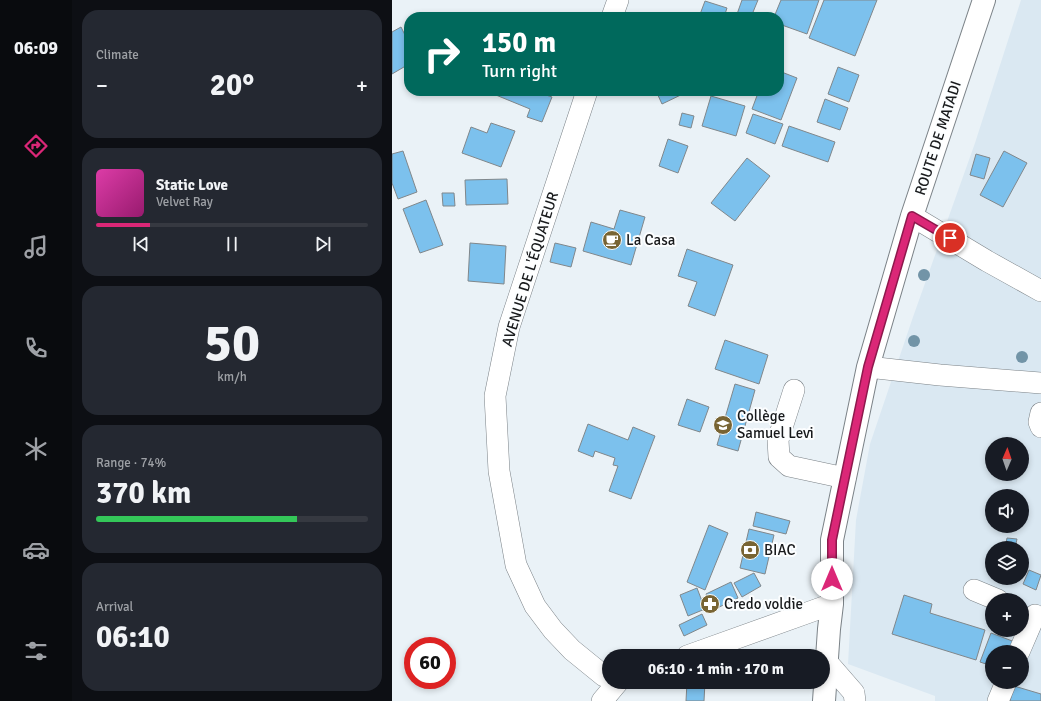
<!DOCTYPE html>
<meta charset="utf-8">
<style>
body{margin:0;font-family:Signika,sans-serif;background:#242831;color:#f1f3f6;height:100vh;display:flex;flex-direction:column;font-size:15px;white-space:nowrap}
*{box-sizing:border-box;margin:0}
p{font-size:13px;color:#9ea1a6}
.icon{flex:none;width:22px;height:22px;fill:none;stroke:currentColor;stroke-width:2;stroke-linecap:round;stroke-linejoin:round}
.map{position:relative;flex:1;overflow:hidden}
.drawer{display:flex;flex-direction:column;gap:10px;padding:10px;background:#0d0f14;width:320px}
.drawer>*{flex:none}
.guide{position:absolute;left:12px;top:12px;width:380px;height:84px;border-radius:16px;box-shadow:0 2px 6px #0003;background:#00695c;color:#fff;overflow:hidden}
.needle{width:26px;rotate:2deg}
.tools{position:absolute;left:593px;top:437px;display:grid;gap:8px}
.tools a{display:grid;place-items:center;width:44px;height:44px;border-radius:50%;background:#171b24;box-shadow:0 2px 6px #0003;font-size:20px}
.speed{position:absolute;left:12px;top:637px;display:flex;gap:8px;font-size:20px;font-weight:700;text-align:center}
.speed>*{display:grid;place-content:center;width:52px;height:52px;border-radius:50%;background:#171b24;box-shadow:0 2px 6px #0003;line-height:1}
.speed .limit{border:6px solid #d22;background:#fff;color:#111}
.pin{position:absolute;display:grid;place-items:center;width:34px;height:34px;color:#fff;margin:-17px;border:2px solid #fff;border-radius:50%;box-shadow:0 1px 4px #0007}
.me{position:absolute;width:44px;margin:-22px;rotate:0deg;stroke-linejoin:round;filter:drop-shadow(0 0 3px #0008)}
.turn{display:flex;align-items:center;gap:14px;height:84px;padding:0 12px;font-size:18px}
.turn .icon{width:52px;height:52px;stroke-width:2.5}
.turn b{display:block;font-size:28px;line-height:34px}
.big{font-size:30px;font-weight:700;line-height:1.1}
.drawer .widget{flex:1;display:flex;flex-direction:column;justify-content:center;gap:6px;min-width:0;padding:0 14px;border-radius:16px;background:#242831}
.drawer .dial{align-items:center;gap:0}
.dial b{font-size:52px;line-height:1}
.song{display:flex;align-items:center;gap:12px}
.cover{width:48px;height:48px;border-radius:6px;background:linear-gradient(135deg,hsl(320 70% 55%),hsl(320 70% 35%))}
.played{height:4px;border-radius:2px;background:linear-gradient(90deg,#db2777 20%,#363941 20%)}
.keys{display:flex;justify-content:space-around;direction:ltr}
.heat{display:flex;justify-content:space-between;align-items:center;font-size:22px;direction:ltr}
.charge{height:6px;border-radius:3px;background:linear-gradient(90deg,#34c759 74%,#363941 0)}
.trip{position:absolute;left:210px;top:649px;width:228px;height:40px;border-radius:20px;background:#171b24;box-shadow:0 2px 6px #0003;font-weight:700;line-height:40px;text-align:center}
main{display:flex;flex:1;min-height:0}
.dock{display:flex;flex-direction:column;width:72px;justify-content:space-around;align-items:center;background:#090b0e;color:#9ea1a6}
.dock .icon{width:28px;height:28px}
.dock .active{color:#db2777}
.dock b{font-size:18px;color:#f1f3f6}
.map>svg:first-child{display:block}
</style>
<main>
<nav class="dock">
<b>06:09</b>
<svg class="icon active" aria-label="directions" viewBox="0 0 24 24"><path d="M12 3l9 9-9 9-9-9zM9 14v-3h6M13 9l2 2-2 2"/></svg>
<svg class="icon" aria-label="music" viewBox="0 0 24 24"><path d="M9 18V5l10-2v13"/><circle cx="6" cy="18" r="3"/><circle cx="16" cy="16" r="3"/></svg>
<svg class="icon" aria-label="phone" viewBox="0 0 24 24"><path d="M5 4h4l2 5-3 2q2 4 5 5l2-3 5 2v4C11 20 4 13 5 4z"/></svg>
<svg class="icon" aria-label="climate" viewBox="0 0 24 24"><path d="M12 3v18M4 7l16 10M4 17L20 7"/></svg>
<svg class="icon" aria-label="car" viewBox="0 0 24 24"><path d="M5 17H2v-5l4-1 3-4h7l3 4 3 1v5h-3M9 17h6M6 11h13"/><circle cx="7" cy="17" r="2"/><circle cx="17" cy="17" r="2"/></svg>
<svg class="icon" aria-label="filters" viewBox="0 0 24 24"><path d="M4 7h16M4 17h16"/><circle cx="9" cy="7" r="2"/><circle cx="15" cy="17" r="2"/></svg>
</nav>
<section class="drawer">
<div class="widget"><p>Climate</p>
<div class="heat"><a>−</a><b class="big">20°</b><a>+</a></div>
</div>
<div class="widget">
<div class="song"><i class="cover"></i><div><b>Static Love</b><p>Velvet Ray</p></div></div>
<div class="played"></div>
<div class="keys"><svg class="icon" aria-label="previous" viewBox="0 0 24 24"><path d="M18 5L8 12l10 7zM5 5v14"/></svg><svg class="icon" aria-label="pause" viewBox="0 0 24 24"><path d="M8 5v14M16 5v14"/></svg><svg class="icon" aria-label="next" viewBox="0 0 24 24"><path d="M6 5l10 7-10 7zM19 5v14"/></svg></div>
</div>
<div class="widget dial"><b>50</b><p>km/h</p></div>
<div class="widget"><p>Range · 74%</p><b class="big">370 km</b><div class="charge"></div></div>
<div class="widget"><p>Arrival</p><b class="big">06:10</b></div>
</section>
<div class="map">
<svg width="649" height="701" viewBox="0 0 649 701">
<rect width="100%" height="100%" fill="#eaf2f7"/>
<!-- built -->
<path fill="#dae8f2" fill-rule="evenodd" d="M629 0H649V701H543V696L456 664 464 520 478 444 521 317 583 143ZM600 444H630V474H600ZM600 496H630V526H600ZM600 548H630V578H600ZM600 600H630V630H600ZM600 652H630V682H600Z"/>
<!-- building -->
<path fill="#7cc1ed" stroke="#80878b" d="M350 0H366L359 17H344Z
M389 0H427L415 34 387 24V17H382Z
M432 0H485L463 56 417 38Z
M313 1 335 8 332 17H307Z
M9 27 17 43V64L0 74V32Z
M446 67 467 75 457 102 436 94Z
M387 71 405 78 389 120 360 109 366 93 362 91H387Z
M100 91H152L151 94 160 97 150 122 135 117 138 109 99 93Z
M264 91H297L270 104Z
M319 96 353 106 344 136 310 126Z
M433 99 456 108 448 130 425 122Z
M290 113 302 116 299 128 287 125Z
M361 114 391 124 383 144 354 133Z
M99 123 123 131 109 167 70 153 79 127 95 133Z
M397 126 443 142 436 162 390 146Z
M276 139 296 146 286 173 267 166Z
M11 151 25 192 6 199 0 183V154Z
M612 151 635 163 611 207 588 195Z
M584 154 598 158 592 179 578 175Z
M355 158 378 176 343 221 319 203Z
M115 179 116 204 74 205 73 180Z
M50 193H62L63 206H51Z
M34 200 51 245 28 253 11 209Z
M228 210 253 217 239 265 191 251 199 222 222 229Z
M78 243 114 246 112 284 76 281Z
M163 243 184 248 179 267 158 262Z
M295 249 341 265 323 316 296 306 305 282 286 276Z
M333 340 376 355 367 384 323 369Z
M343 384 363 390 346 451 325 445Z
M295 399 317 407 308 432 286 425Z
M196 424 236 440 241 427 263 436 239 499 217 491 226 466 221 465 223 458 203 451 201 457 186 451Z
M364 512 398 521 394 534 361 526Z
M317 525 336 533 313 590 295 582Z
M357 529 382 535 373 574 348 568Z
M615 538 625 539 623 548H613Z
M637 570 649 575 644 590 631 584Z
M362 573 369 586 350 597 342 583Z
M339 582 346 598 321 610 314 594Z
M305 588 313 609 296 616 288 595Z
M512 595 540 604 538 613 593 630 584 660 500 634Z
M310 614 315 625 292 636 287 625Z
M599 633 623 642 619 652H600V666L588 662Z
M295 682H313L312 701H294Z
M622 686 649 694V701H618Z"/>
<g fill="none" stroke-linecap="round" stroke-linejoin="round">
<!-- minor casing -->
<g stroke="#7b8287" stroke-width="22">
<path id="minor" d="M220 17 226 0
M195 91 117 327 103 396 107 471 124 565 143 606 161 630 180 650 212 676 217 677
M520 216 595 261 649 291
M476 367 548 375 649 383
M402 390 386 440 387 457 397 466 453 478
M649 413 647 422 649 427
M582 590 606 600
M627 652 643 615
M295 656 440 604
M435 662 462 693 463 701
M210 701 226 682
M606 701 614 682"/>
</g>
<!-- major casing -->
<g stroke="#7b8287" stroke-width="24">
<path id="major" d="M432 701 437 629 440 604V540L476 367 520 216 592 0"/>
</g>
<!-- minor -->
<use href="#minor" stroke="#fff" stroke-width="21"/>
<!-- major -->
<use href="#major" stroke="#fff" stroke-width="22"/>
</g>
<!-- trees -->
<g fill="#7294a7">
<circle cx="532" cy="275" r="6"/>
<circle cx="522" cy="341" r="6"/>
<circle cx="630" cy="357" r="6"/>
</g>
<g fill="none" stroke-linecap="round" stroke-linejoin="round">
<!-- route casing -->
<g stroke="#8e194d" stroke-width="10">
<path id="route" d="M440 579V540L476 367 520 216 558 238"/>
</g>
<!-- route -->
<use href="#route" stroke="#db2777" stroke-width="7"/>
</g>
<!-- icons -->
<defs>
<g id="cafe-disc" transform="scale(1)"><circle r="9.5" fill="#786433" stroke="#fcfeff"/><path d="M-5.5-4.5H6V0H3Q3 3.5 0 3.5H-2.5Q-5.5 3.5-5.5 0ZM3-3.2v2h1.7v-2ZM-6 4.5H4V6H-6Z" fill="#fff"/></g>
<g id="school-disc" transform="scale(1)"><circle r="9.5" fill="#786433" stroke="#fcfeff"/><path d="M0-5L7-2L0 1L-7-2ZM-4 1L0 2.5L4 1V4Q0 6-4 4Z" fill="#fff"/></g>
<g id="bank-disc" transform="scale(1)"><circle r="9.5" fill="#786433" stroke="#fcfeff"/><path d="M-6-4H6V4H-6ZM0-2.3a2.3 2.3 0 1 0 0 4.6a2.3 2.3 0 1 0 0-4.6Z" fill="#fff"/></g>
<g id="pharmacy-disc" transform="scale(1)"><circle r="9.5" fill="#786433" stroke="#fcfeff"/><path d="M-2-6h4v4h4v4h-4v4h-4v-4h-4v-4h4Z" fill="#fff"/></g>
</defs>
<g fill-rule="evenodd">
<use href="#cafe-disc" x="220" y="240"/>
<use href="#school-disc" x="331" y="425"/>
<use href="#bank-disc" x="358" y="550"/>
<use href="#pharmacy-disc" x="318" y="604"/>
</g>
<g text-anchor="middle" stroke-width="4" stroke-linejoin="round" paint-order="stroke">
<!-- street labels -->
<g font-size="15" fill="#181a1c" stroke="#fcfeff">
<text transform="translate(546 138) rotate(-72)" y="5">ROUTE DE MATADI</text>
<text transform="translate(138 269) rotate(-73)" y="5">AVENUE DE L'ÉQUATEUR</text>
</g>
<!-- poi labels -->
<g font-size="15" fill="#181a1c" stroke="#fcfeff" text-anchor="start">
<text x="234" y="245">La Casa</text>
<text x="345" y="421">Collège<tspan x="345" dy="17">Samuel Levi</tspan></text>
<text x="372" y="555">BIAC</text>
<text x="332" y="609">Credo voldie</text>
</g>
</g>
</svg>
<div class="tools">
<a><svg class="needle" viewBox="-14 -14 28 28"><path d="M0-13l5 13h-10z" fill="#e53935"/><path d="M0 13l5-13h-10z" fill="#9ea1a6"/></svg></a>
<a><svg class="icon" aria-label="sound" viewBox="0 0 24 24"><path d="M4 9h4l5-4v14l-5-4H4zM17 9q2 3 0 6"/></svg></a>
<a><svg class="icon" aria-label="layers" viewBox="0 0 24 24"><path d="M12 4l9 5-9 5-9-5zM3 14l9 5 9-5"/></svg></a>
<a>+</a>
<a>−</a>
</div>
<div class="speed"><div class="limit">60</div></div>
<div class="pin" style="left:558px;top:238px;background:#d93025"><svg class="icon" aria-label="arrive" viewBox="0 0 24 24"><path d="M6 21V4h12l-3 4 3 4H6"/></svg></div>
<svg class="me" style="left:440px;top:579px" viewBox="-20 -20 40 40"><circle r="19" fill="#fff"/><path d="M0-13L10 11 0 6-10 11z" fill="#db2777"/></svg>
<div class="trip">06:10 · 1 min · 170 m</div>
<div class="guide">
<div class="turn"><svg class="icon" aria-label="right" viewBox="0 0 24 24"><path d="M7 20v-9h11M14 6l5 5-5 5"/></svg><div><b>150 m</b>Turn right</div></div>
</div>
</div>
</main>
